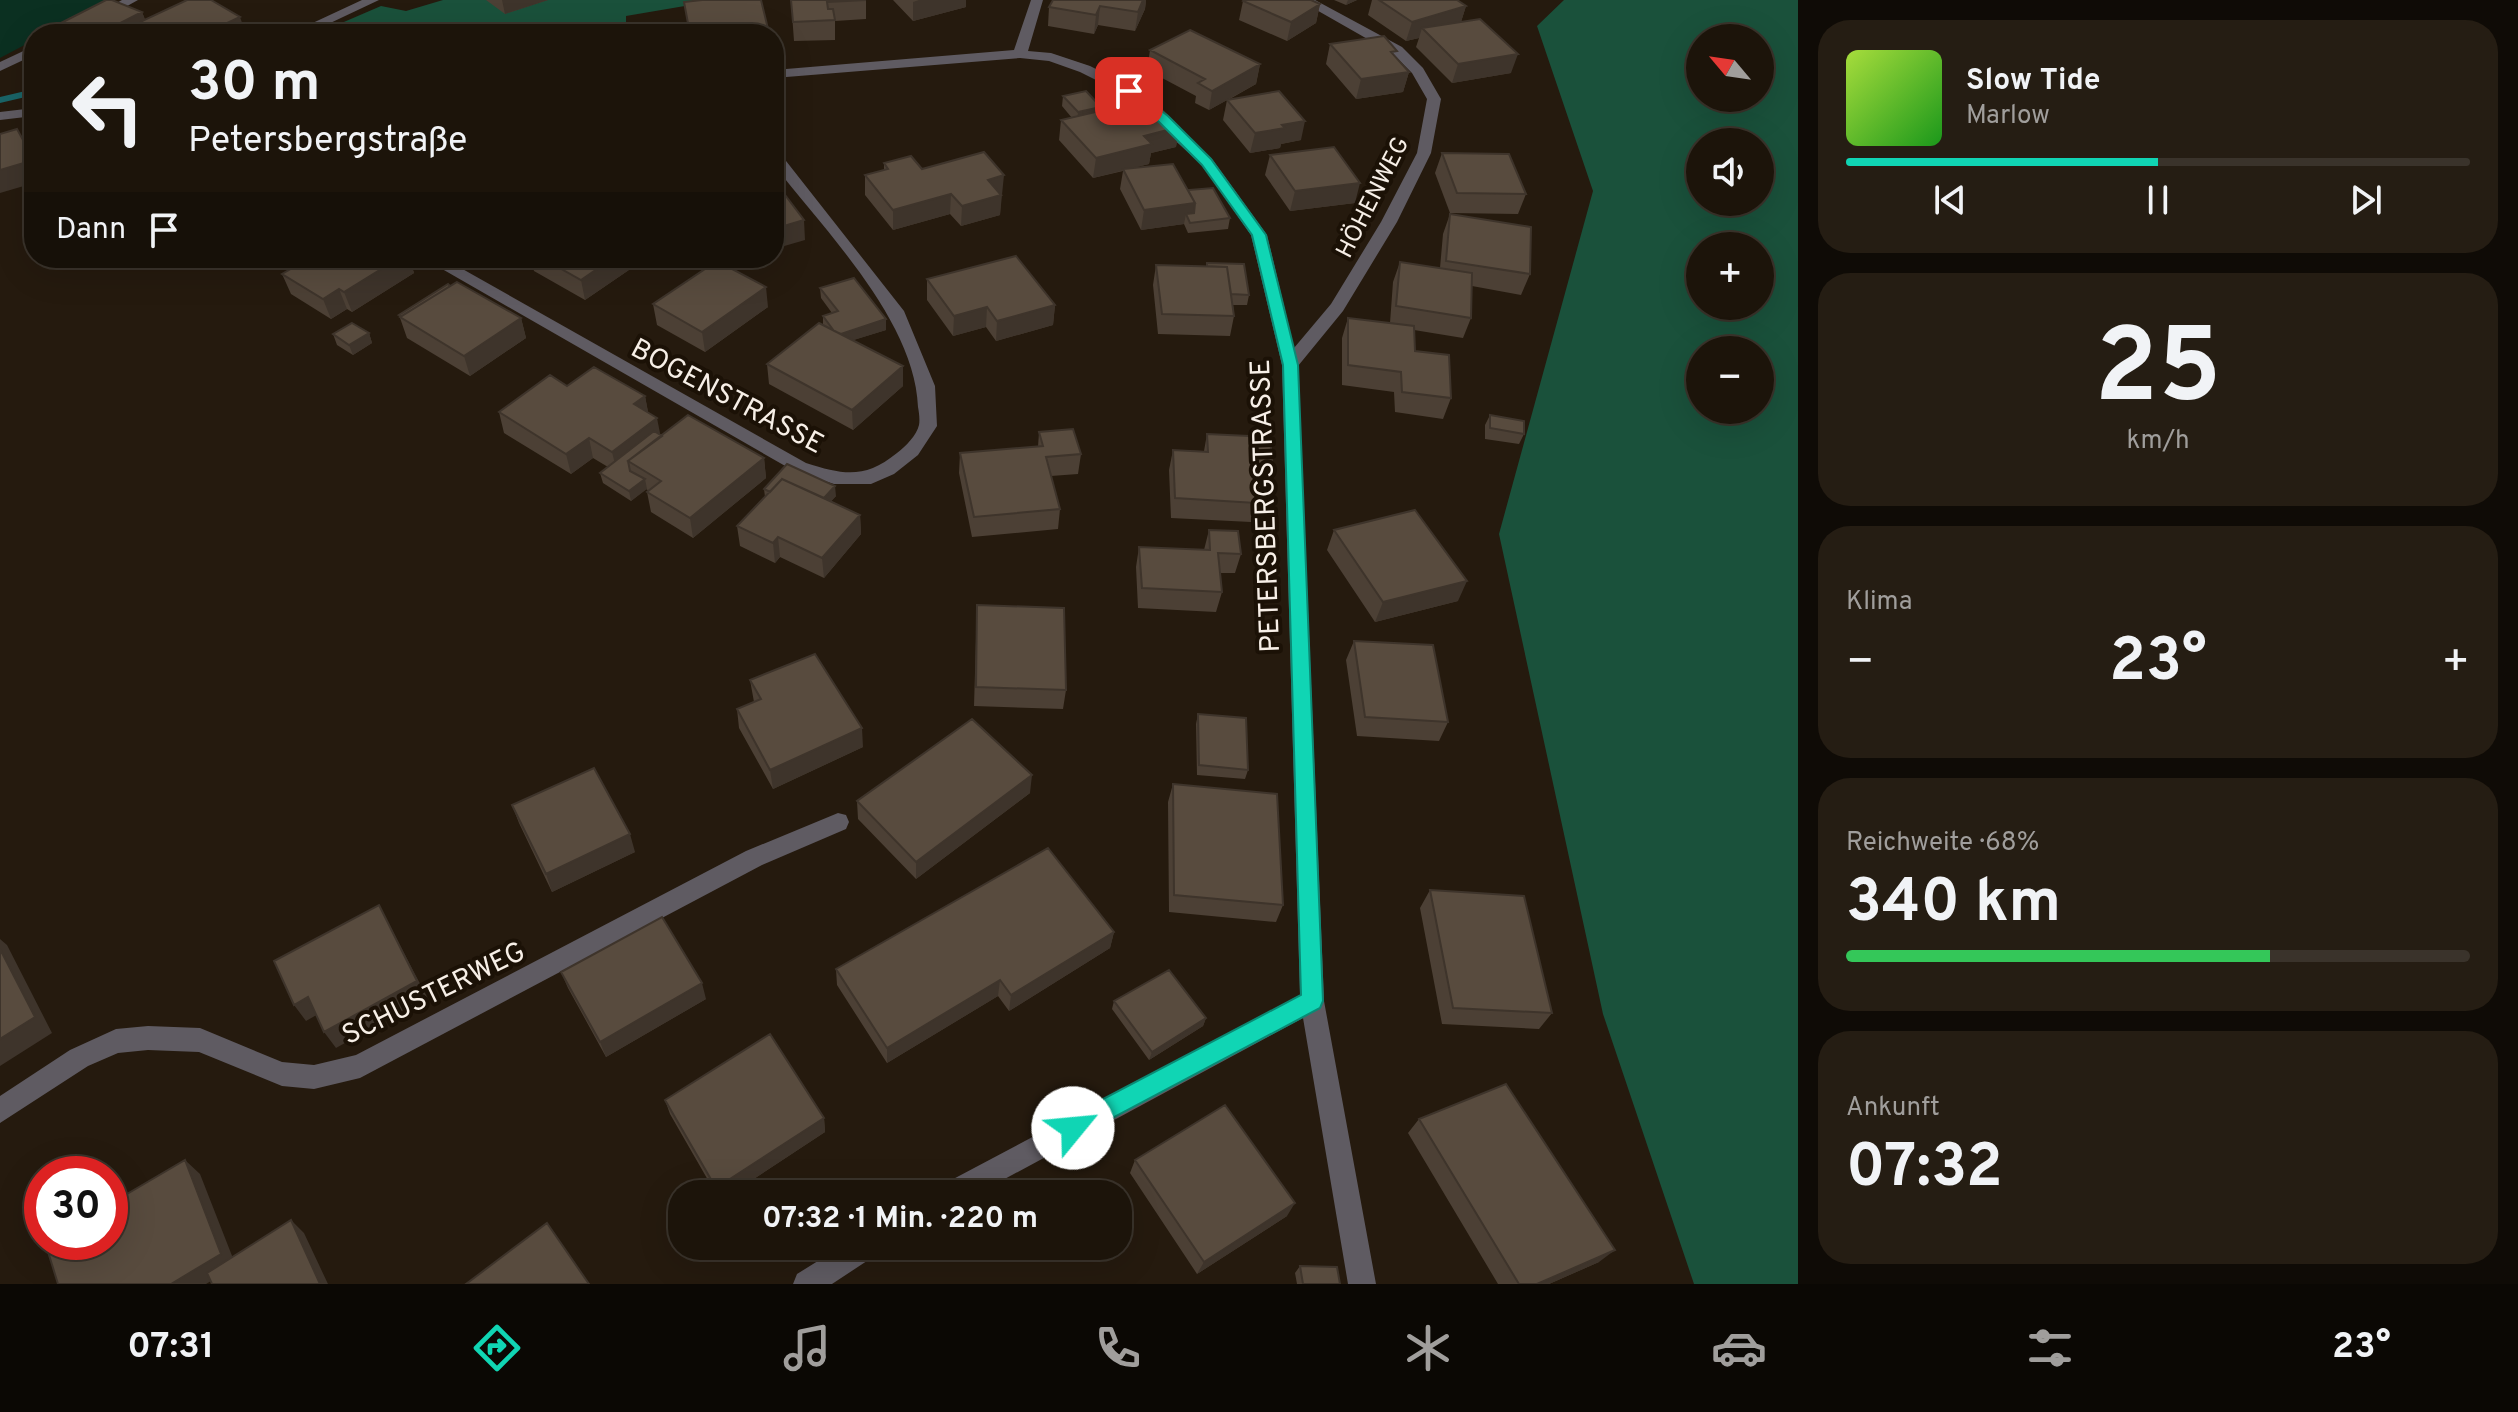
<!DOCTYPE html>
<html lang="de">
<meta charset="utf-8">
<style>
body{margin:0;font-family:Overpass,sans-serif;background:#251d13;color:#f1f3f6;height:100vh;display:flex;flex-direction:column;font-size:30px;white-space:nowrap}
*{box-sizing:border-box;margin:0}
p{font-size:26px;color:#a09e9c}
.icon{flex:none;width:44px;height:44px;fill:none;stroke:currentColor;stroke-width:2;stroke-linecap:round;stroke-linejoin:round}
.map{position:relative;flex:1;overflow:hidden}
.panel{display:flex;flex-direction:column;gap:20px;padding:20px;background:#0f0b06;width:720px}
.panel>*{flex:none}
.top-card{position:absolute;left:24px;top:24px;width:760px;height:244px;border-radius:32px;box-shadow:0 8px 32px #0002,0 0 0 2px #3a332b;background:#1c140a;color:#f1f3f6;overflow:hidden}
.needle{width:52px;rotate:299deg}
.buttons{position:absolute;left:1686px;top:24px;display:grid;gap:16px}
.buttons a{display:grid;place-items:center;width:88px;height:88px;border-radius:50%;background:#1c140a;box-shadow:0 8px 32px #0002,0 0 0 2px #3a332b;font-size:40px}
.speed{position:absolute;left:24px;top:1156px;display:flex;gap:16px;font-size:40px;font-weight:700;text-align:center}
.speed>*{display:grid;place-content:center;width:104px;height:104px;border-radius:50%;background:#1c140a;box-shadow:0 8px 32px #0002,0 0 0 2px #3a332b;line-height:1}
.speed .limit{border:12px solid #d22;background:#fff;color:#111}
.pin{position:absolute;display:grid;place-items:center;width:68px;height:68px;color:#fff;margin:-34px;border-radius:16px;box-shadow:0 4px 12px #0006}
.me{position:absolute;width:88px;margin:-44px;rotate:62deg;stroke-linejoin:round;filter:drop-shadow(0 0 6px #0008)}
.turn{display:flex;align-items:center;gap:28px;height:168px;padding:0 32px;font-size:36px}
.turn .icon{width:104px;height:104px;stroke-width:2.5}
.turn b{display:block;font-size:56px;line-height:68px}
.then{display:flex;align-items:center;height:76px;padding:0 32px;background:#0003;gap:16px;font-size:30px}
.big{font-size:60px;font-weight:700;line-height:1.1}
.panel .card{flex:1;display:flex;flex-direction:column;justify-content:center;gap:12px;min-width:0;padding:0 28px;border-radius:32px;background:#251d13}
.panel .dial{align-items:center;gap:0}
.dial b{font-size:104px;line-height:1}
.song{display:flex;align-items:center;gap:24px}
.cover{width:96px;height:96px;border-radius:12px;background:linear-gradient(135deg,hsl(80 70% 55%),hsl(120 70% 35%))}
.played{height:8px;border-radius:4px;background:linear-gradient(90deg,#10d5b4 50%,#3a332b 50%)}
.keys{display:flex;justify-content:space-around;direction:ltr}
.heat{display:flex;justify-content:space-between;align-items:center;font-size:44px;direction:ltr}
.charge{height:12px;border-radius:6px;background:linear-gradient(90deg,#34c759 68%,#3a332b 0)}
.trip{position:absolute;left:668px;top:1180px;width:464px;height:80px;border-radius:32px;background:#1c140a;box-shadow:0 8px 32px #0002,0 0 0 2px #3a332b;font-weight:700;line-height:80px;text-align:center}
.dock{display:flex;height:128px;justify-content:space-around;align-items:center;background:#0b0804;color:#a09e9c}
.dock .icon{width:56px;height:56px}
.dock .active{color:#10d5b4}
.dock b{font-size:36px;color:#f1f3f6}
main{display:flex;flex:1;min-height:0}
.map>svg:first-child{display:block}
</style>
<main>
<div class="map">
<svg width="1798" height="1284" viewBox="0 0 1798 1284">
<rect width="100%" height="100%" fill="#251a0e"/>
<!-- green -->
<path fill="#0b3021" d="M0 0H112L46 34H34V40L0 58Z"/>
<!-- forest -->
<path fill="#1a513b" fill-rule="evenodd" d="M443 0H720L626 16V34H316L381 6 406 11Z
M1564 0H1798V1284H1694L1603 1014 1499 534 1593 191 1537 26ZM1700 38H1760V98H1700ZM1700 142H1760V202H1700ZM1700 246H1760V306H1700ZM1700 350H1760V410H1700Z"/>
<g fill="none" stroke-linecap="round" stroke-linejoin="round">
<!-- stream -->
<path fill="#1a6467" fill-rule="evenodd" d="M34 89V95L0 103V97Z"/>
<!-- lane -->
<path fill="#5f5b62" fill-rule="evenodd" d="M838 813 846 815 849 822 846 829 762 865 360 1078 314 1089 282 1086 199 1052 148 1050 118 1053 88 1066 0 1123V1096L70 1050 116 1029 148 1026 200 1028 282 1062 314 1065 356 1055 746 851Z"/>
<!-- street -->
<path fill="#5f5b62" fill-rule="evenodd" d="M122 0H138L77 34H60Z
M362 0H379L307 34H289Z
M1031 0H1043L1028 51 1051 53 1090 66 1134 88 1212 159 1267 235 1294 348 1331 304 1381 222 1417 153 1427 99 1412 73 1392 53 1299 0H1315L1402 47 1423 68 1441 99 1431 153 1397 222 1343 311 1298 366 1324 1001 1376 1284H1348L1303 1018 977 1194H938L942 1185 1300 995 1282 365 1251 235 1202 165 1124 94 1080 72 1049 61 1020 58 774 78V70L1014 50Z
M34 46V55L0 71V62Z
M34 108V116L0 120V112Z
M774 151 779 152 904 311 935 386 937 426 918 455 894 474 871 484H834L794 471 423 258H443L806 463C844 475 865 479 897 453 905 447 917 435 919 425 920 420 919 412 918 407 915 321 825 231 774 165Z
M842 1246H880L876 1255 832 1284H793L797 1274Z"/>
</g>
<!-- wall -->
<path fill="#4c4035" d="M486 0H548L505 14Z
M791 0H866V19L835 21V40L794 41Z
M893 0H966V7L913 21Z
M1053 0H1146L1145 9 1135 31 1098 25 1094 34 1048 26 1049 7Z
M1334 0H1357L1346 5Z
M1372 0H1457L1466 6 1461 22 1511 73 1452 83 1416 47 1419 38 1406 41 1368 15Z
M1243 1 1320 4 1316 23 1287 41 1239 20Z
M142 12 145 20 246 34H147V32L144 34H61L57 25Z
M1330 44 1409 72 1403 92 1356 99 1326 64Z
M1150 50 1260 64 1256 84 1228 100 1301 140 1281 144 1280 148 1250 153 1223 120 1227 100 1209 110 1195 103 1196 96 1147 70Z
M1063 96 1101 107V111L1179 127 1176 147 1151 153 1149 164 1132 168 1188 190 1230 218 1228 229 1188 233 1184 224 1141 230 1120 189 1123 171 1093 178 1059 140 1061 120 1072 118 1062 106Z
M1442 153 1526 194 1518 214 1450 213 1435 173Z
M1270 155 1355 203 1290 211 1265 175Z
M884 163 922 169 1003 195 1001 196 1000 215 961 226 950 214 893 230 865 195V175L884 170Z
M1450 214 1530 274 1521 295 1472 286 1471 318 1463 338 1414 330 1415 351 1451 398 1443 419 1395 412 1394 392 1342 385V338L1348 318 1390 323 1393 282 1400 262 1440 268 1443 234Z
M310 258H409L414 273 352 312 347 309 331 319 291 294 282 274Z
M522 258H645V259L585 300 534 271 532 264Z
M1207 263 1249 295 1247 305H1233L1234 316 1230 336 1158 334 1153 285 1156 265 1206 266Z
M927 279 1055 305 1053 325 996 341 986 327 953 336 927 300Z
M820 288 886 330 853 340 903 366V386L853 430 769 384 767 364 823 325V316L832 313 821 298Z
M653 304 768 307 705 352 657 325Z
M399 315 521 318 526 338 470 376 407 338Z
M369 333 372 343 353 355 337 345 333 334Z
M567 386 645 396 648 413 660 435 764 458 766 478 693 538 651 512 647 492 649 491 646 489 631 501 603 483 600 473 608 467 593 458 571 474 504 433 499 412Z
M1490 415 1524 434 1519 444 1485 439V425Z
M1039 432 1081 454 1078 474 1051 476 1060 509 1058 529 972 537 959 473 960 453 1038 447Z
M1207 434 1273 474 1267 494 1255 493 1256 503 1251 522 1171 518 1169 470 1173 450 1204 451Z
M764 489 836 496 831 501 860 515 861 534 824 578 780 557 775 563 740 546 737 526 765 497Z
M1209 530 1241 554 1235 573H1220L1222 592 1216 612 1138 608 1136 567 1139 547 1204 550Z
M1334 530 1458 601 1375 622 1327 550Z
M977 605 1066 690 1063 709 974 706Z
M1354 641 1448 722 1439 741 1357 736 1346 660Z
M750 680 863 747 773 789 739 728 737 709 754 702Z
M1198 714 1248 770 1245 779 1197 775 1196 724Z
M1173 784 1283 905 1276 922 1169 912 1168 802Z
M1030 793 916 879 858 819 857 801Z
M512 805 635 852 552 892 519 823Z
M1430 890 1552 1013 1539 1029 1442 1024 1420 908Z
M1114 932 1110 948 1009 1011 998 996 887 1063 837 985 836 969Z
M561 972 706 999 606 1057 568 988Z
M1114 1001 1206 1018 1203 1026 1149 1060 1112 1009Z
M665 1100 824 1118 825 1132 731 1194H716L670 1114Z
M1419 1119 1599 1262 1549 1284H1498L1408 1133Z
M1135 1160 1287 1216 1197 1274 1130 1173Z
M1300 1266 1340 1284H1297L1295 1273Z"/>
<!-- shaded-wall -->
<path fill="#3e342b" d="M502 0H548L505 14Z
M919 0H966V7L913 21V2Z
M1143 0H1146L1145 9 1135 31 1138 12Z
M1348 0H1357L1346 5Z
M1320 4 1316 23 1287 41 1291 22Z
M1100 6 1098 25 1094 34 1096 15Z
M1466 6 1460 25 1422 28 1419 38 1406 41 1412 22Z
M142 12 147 24 142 21 147 32 144 34H99Z
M240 17 246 34H204Z
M1518 54 1511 73 1452 83 1458 64Z
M1260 64 1256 84 1209 110 1212 91Z
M1409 72 1403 92 1356 99 1361 79Z
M1101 107 1100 117 1077 123 1078 112Z
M1305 121 1301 140 1281 144 1280 148 1250 153 1255 133 1282 125Z
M1179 127 1176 147 1151 153 1149 164 1093 178 1096 158 1144 136Z
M34 160V183L0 193V170Z
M1004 175 1000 215 961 226 962 206 988 180Z
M1360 183 1355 203 1290 211 1295 191Z
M951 194 950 214 893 230V210Z
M1195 203 1192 222 1186 214 1184 224 1141 230 1144 210Z
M804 220 805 240 774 249V229Z
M273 258H283L275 262Z
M399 258H409L414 273 352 312 344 292Z
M613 258H645V259L585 300 581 280Z
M766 287 768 307 705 352 702 332Z
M339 289 347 309 331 319 323 299Z
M1055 305 1053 325 996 341 997 321Z
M987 307 986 327 953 336 954 316Z
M521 318 526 338 470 376 464 356Z
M886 319V330L838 345 837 335Z
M369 333 372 343 353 355 349 345Z
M903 366V386L853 430 852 410Z
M645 396 649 416 634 404Z
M657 418 661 438 617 472 612 452Z
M589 438 593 458 571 474 566 454Z
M764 458 766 478 693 538 690 518Z
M645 479 647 489 631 501 629 491Z
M835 486 836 496 819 515 818 505Z
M860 515 861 534 824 578 822 558Z
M778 537 780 557 775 563 773 543Z
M1467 581 1458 601 1375 622 1383 602Z
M862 728 863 747 773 789 770 770Z
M1032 775 1030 793 916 879V862Z
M630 834 635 852 552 892 546 874Z
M379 905 427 997 336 1048 324 1032Z
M1114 932 1110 948 1009 1011 1011 995Z
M0 939 7 945 52 1033 0 1066Z
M1000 980 998 996 887 1063V1048Z
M702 983 706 999 606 1057 600 1042Z
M308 997 320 1013 306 1021 294 1005Z
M1206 1018 1203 1026 1149 1060 1152 1052Z
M824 1118 825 1132 731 1194H718L716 1188Z
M185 1160 200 1174 236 1266 206 1284H171Z
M1295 1203 1287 1216 1197 1274 1204 1262Z
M291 1220 304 1233 328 1284H320Z
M1615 1250 1599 1262 1549 1284H1537Z"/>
<!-- building -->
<path fill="#584b3e" stroke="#3e342b" stroke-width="2" d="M106 0H112L142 12 99 34H79L57 25Z
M187 0H211L240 17 204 34H164L142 21Z
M702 0H761L769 33 690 34 684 2Z
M791 0H866L827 2 828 9H833L835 20 793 22Z
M1053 0H1143L1138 12 1100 6 1096 15 1049 7Z
M1244 0H1311L1320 4 1291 22 1243 1Z
M1379 0H1457L1466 6 1412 22Z
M1480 19 1518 54 1458 64 1422 28Z
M1190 30 1260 64 1212 91 1198 83 1205 79 1150 50Z
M1384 36 1397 51 1391 52 1409 72 1361 79 1330 44Z
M1086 91 1101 107 1078 112 1063 96Z
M1279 91 1305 121 1282 125 1285 128 1255 133 1227 100Z
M1151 99 1179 127 1144 136 1152 144 1096 158 1061 120Z
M17 129 34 160 0 170V134Z
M1334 147 1360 183 1295 191 1270 155Z
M984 152 1004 175 988 180 1001 195 962 206 951 194 893 210 865 175 888 169 884 163 911 156 922 169Z
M1442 153 1509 154 1526 194 1457 193Z
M1173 164 1195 203 1144 210 1123 169Z
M776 183 804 220 774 229V184Z
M1213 188 1230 218 1190 223 1186 214 1194 213 1195 203 1188 190Z
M1450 214 1531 227 1530 274 1446 261Z
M1016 256 1055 305 997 321 987 307 954 316 927 279Z
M310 258H399L344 292 339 289 323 299 282 274Z
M542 258H613L581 280Z
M717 261 766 287 702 332 653 304Z
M1400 262 1472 273 1471 318 1396 306Z
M1207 263 1244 264 1249 295 1231 294 1227 267 1207 266Z
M1156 265 1227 267 1234 316 1162 314Z
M854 278 886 319 841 334 834 331 823 316 838 311 820 288Z
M457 282 521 318 464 356 400 317Z
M448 284 450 286 402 316 399 315Z
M1348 318 1414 326 1415 351 1449 355 1451 398 1402 392 1401 372 1348 365Z
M352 323 369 333 349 345 333 334Z
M819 323 903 366 852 410 767 364Z
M594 367 645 396 634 404 657 418 612 452 589 438 566 454 499 412 550 375 567 386Z
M688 415 764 458 690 518 647 492 661 481 628 461Z
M1490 415 1524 421V434L1490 428Z
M1073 429 1081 454 1046 457 1060 509 974 517 960 453 1043 446 1039 432Z
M654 431 662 436 628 461 630 471 645 479 629 491 600 473Z
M1207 434 1270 437 1273 474 1253 472 1256 503 1175 498 1173 450 1208 452Z
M787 464 835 486 824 498 782 479 770 492 764 489Z
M782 479 860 515 822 558 778 537 773 543 737 526Z
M1415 510 1467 581 1383 602 1334 530Z
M1209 530 1238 531 1241 554 1218 553 1222 592 1142 588 1139 547 1210 550Z
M977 605 1064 608 1066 690 976 687Z
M1354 641 1433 645 1448 722 1365 717Z
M815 654 862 728 770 770 737 709 761 699 750 680Z
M1198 714 1246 718 1248 770 1199 765Z
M972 719 1032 775 916 862 857 801Z
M594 768 630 834 546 874 512 805Z
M1173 784 1277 794 1283 905 1174 895Z
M1048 848 1114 932 1011 995 1000 980 887 1048 836 969Z
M1430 890 1524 896 1552 1013 1453 1008Z
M379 905 417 981 324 1032 308 997 294 1005 274 961Z
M662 917 702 983 600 1042 561 972Z
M0 949 35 1017 0 1039Z
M1169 970 1206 1018 1152 1052 1114 1001Z
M770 1034 824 1118 716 1188 665 1100Z
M1506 1084 1615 1250 1537 1284H1519L1419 1119Z
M1225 1105 1295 1203 1204 1262 1135 1160Z
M185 1160 221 1254 171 1284H58L45 1242H110V1204Z
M291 1220 320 1284H212L207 1273Z
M547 1223 589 1284H466Z
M1300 1266 1337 1267 1340 1284H1303Z"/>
<!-- route -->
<path fill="#10d5b4" stroke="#0a8a75" stroke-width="2" d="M1124 88H1133L1168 116 1211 159 1266 235 1298 365 1323 1001 1320 1008 1073 1139 1065 1136 1061 1128 1065 1119 1301 995 1283 365 1252 235 1202 165 1159 122 1124 93Z"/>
<g text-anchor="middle" stroke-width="8" stroke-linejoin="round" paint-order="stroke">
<!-- far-street labels -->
<g font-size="24" fill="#f7efe7" stroke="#1b1106">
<text transform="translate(1372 197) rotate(-63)" y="8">HÖHENWEG</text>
</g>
<!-- street labels -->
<g font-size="28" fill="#f7efe7" stroke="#1b1106">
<text transform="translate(728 395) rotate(28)" y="10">BOGENSTRASSE</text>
<text transform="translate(1264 506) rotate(-92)" y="10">PETERSBERGSTRASSE</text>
<text transform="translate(433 992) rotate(-26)" y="10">SCHUSTERWEG</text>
</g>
</g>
</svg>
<div class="buttons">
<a><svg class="needle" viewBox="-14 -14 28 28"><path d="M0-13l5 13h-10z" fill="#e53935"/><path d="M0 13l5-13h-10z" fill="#a09e9c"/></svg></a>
<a><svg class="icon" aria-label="sound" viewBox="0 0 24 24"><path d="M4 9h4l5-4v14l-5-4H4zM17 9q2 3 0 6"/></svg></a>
<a>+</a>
<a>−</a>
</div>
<div class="speed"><div class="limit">30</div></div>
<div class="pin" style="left:1129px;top:91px;background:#d93025"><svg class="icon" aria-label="arrive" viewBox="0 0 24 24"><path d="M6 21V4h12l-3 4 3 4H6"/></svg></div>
<svg class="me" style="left:1073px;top:1128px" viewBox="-20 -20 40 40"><circle r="19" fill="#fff"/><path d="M0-13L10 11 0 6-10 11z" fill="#10d5b4"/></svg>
<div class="trip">07:32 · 1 Min. · 220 m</div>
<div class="top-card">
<div class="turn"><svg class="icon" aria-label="left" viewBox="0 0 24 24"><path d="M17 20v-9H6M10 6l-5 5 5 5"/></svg><div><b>30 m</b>Petersbergstraße</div></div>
<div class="then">Dann<svg class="icon" aria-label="arrive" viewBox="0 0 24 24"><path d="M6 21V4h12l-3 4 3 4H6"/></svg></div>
</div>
</div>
<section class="panel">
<div class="card">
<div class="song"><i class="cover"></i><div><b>Slow Tide</b><p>Marlow</p></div></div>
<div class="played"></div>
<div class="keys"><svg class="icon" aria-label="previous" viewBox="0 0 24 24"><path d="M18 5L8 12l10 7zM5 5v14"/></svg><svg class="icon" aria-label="pause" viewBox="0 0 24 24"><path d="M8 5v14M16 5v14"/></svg><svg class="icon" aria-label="next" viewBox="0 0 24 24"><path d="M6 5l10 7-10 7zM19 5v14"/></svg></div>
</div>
<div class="card dial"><b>25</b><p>km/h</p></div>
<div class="card"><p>Klima</p>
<div class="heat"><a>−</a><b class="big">23°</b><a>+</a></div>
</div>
<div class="card"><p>Reichweite · 68%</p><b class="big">340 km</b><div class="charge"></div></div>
<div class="card"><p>Ankunft</p><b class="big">07:32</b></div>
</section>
</main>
<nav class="dock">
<b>07:31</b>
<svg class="icon active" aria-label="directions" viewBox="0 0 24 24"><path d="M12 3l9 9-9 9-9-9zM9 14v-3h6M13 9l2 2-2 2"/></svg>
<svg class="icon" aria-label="music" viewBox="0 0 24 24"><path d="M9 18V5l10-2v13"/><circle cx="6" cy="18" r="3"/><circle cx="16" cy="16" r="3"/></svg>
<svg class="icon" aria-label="phone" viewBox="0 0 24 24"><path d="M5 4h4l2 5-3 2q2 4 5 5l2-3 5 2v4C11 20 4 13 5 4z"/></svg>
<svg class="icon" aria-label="climate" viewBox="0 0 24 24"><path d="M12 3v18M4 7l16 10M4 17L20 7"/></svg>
<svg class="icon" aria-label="car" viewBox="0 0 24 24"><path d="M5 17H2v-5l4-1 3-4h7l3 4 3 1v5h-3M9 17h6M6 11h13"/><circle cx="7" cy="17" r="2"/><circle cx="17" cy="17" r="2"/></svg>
<svg class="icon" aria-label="filters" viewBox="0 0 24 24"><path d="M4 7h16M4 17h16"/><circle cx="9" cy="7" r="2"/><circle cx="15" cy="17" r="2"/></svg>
<b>23°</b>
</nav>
